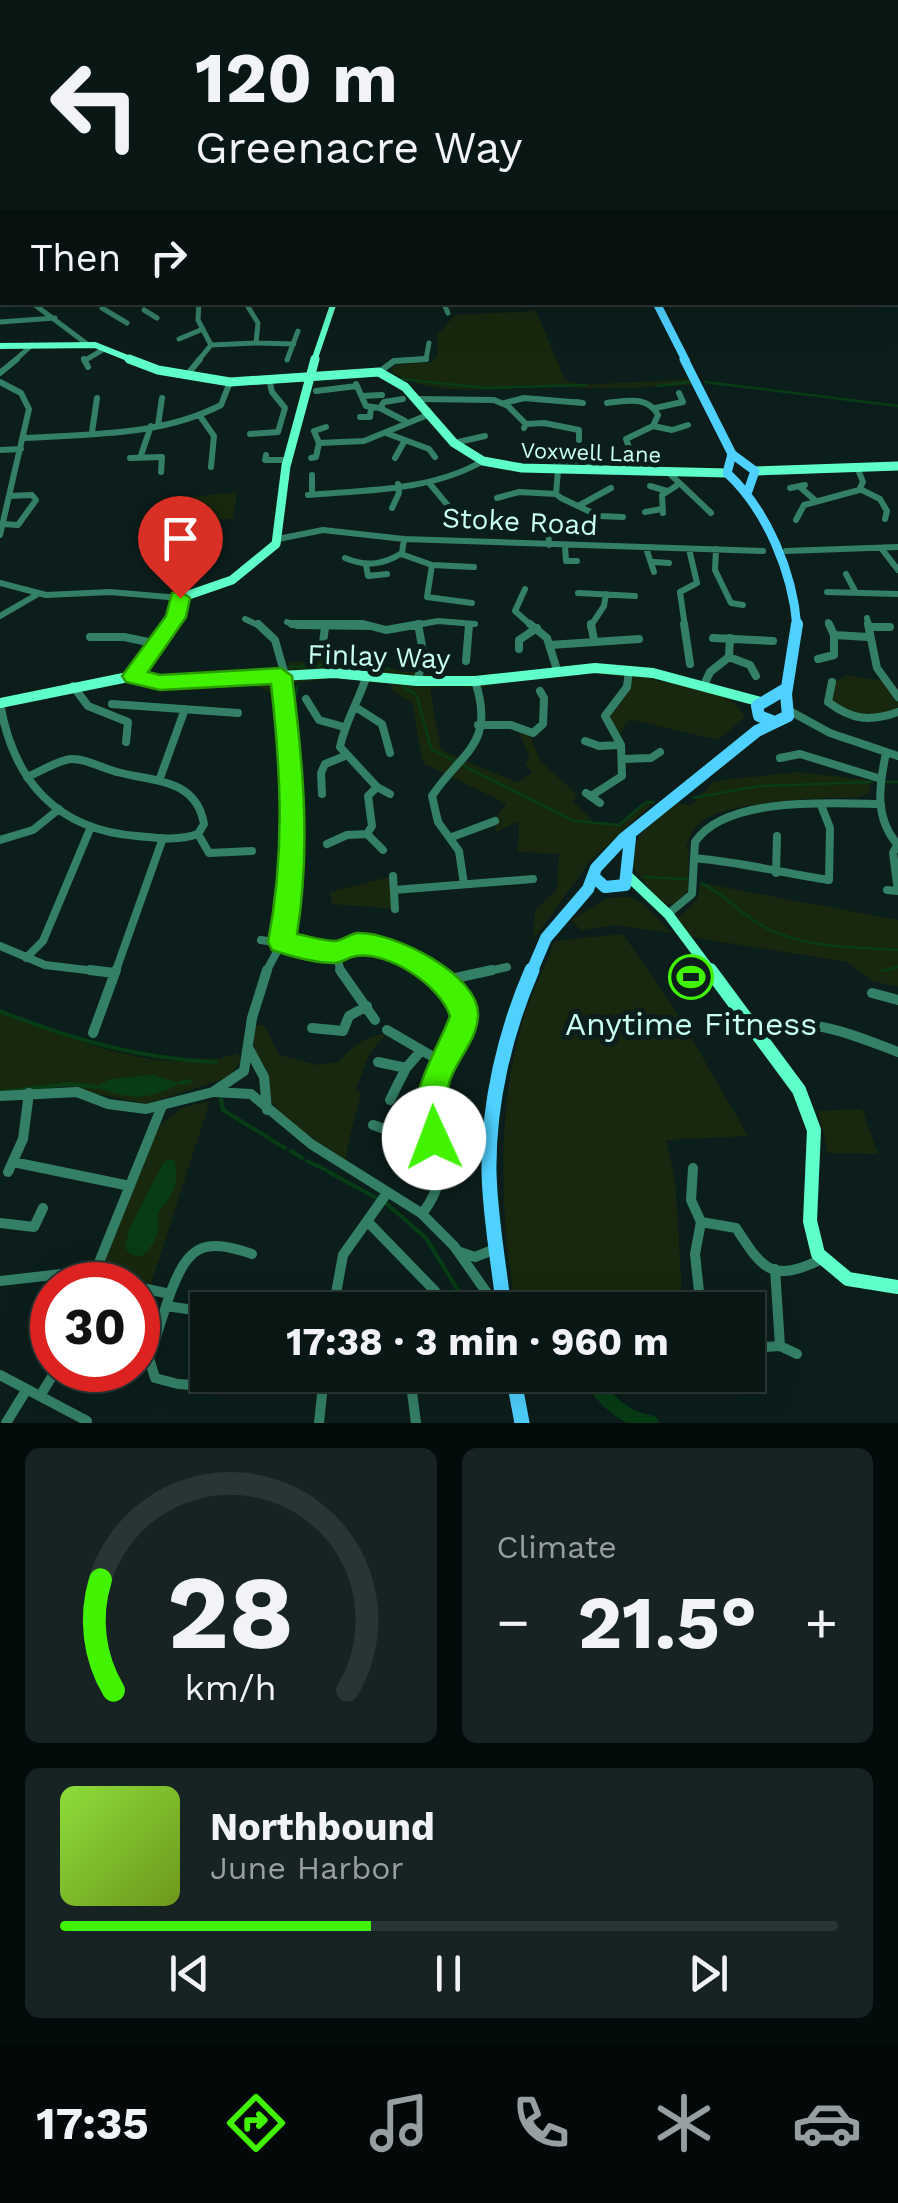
<!DOCTYPE html>
<meta charset="utf-8">
<style>
body{margin:0;font-family:"Work Sans",sans-serif;background:#162322;color:#f1f3f6;height:100vh;display:flex;flex-direction:column;font-size:38px;white-space:nowrap}
*{box-sizing:border-box;margin:0}
p{font-size:32px;color:#989fa0}
.icon{flex:none;width:55px;height:55px;fill:none;stroke:currentColor;stroke-width:2;stroke-linecap:round;stroke-linejoin:round}
.map{position:relative;height:1423px;overflow:hidden}
.side{display:flex;flex-direction:column;gap:25px;padding:25px;background:#040c0b;flex:1}
.side>*{flex:none}
.hud{position:absolute;left:0px;top:0px;width:900px;height:305px;box-shadow:0 10px 40px #0002,0 0 0 2px #293534;background:#081614;color:#f1f3f6;overflow:hidden}
.speed{position:absolute;left:30px;top:1262px;display:flex;gap:20px;font-size:50px;font-weight:700;text-align:center}
.speed>*{display:grid;place-content:center;width:130px;height:130px;border-radius:50%;background:#081614;box-shadow:0 10px 40px #0002,0 0 0 2px #293534;line-height:1}
.speed .limit{border:15px solid #d22;background:#fff;color:#111}
.pin{position:absolute;display:grid;place-items:center;width:85px;height:85px;color:#fff;margin:-102px -42px;border-radius:50% 50% 50% 0;rotate:-45deg;box-shadow:0 0 10px #0007}
.pin .icon{rotate:45deg}
.me{position:absolute;width:110px;margin:-55px;rotate:358deg;stroke-linejoin:round;filter:drop-shadow(0 0 8px #0008)}
.turn{display:flex;align-items:center;gap:35px;height:210px;padding:0 30px;font-size:45px}
.turn .icon{width:130px;height:130px;stroke-width:2.5}
.turn b{display:block;font-size:70px;line-height:85px}
.then{display:flex;align-items:center;height:95px;padding:0 30px;background:#0003;gap:20px;font-size:38px}
.big{font-size:75px;font-weight:700;line-height:1.1}
.side .widget{flex:1;display:flex;flex-direction:column;justify-content:center;gap:15px;min-width:0;padding:0 35px;border-radius:15px;background:#162322}
.side .dial{align-items:center;gap:0}
.dial svg{height:260px;overflow:visible;fill:none;stroke:#293534;stroke-width:7;stroke-linecap:round;text-anchor:middle}
.dial text{fill:#f1f3f6;stroke:none}
.song{display:flex;align-items:center;gap:30px}
.cover{width:120px;height:120px;border-radius:15px;background:linear-gradient(135deg,hsl(90 70% 55%),hsl(80 70% 35%))}
.played{height:10px;border-radius:5px;background:linear-gradient(90deg,#41f300 40%,#293534 40%)}
.keys{display:flex;justify-content:space-around;direction:ltr}
.heat{display:flex;justify-content:space-between;align-items:center;font-size:55px;direction:ltr}
.side .tiles{flex:1;display:grid;gap:25px;grid-template-columns:1fr 1fr}
.widget:last-child{grid-column:span 2}
.trip{position:absolute;left:190px;top:1292px;width:575px;height:100px;border-radius:0px;background:#081614;box-shadow:0 10px 40px #0002,0 0 0 2px #293534;font-weight:700;line-height:100px;text-align:center}
.tab-bar{display:flex;height:160px;justify-content:space-around;align-items:center;background:#030908;color:#989fa0}
.tab-bar .icon{width:70px;height:70px}
.tab-bar .current{color:#41f300}
.tab-bar b{font-size:45px;color:#f1f3f6}
.map>svg:first-child{display:block}
</style>
<div class="map">
<svg width="898" height="1423" viewBox="0 0 898 1423">
<rect width="100%" height="100%" fill="#0b1e1b"/>
<!-- green -->
<path fill="#18280e" d="M536 311 565 380 582 385 689 379 692 385C650 387 609 390 567 387 511 384 441 403 390 371L395 365 431 362 437 357 438 334 455 315Z
M237 492 233 519H220L216 533 209 532V528L192 529 191 497Z
M319 661C385 662 444 685 510 678L478 689 454 685 430 688 441 750 518 783 532 772 525 763 530 758 518 730 530 736 540 761 578 795 572 801 595 823 619 825 646 802H654L590 861 533 940 535 910 557 890 559 854 518 852 519 821 496 832 494 818 507 804 423 763 412 703 394 692 390 684 335 678 283 685 285 703C260 681 229 680 197 678L289 666V662Z
M571 669 686 680 647 679C675 685 732 687 745 717L718 740 633 720 627 722 618 738 605 716 623 695 628 678Z
M848 675 883 681 898 697V712C864 725 856 725 828 700L832 683Z
M798 772 869 780 870 792 857 798C822 797 730 801 702 821 693 828 689 837 686 848L689 849 688 895 675 905 659 902 630 863 640 834 676 803 691 805 714 781Z
M393 876 395 909 332 904 330 892Z
M701 883 898 920V987L873 981 847 962 691 937 678 919 697 899Z
M627 897 642 902 672 933 613 925 581 930 571 920 607 898Z
M623 934 677 1013 748 1136 666 1140 675 1178 683 1310H516C500 1217 496 1111 523 1020 531 993 544 967 555 941Z
M0 1011C70 1039 164 1079 238 1053L241 1060 230 1077 146 1104 60 1086 0 1093Z
M254 1025 265 1026 279 1055 317 1065 339 1062C349 1048 368 1034 386 1034L368 1056 356 1090 361 1091C357 1116 347 1137 346 1163 302 1134 277 1126 260 1073 255 1056 252 1043 254 1025Z
M210 1101 151 1284 118 1272 110 1275 101 1265 160 1125 181 1108Z
M862 1109 878 1154 828 1153 818 1111Z"/>
<!-- water -->
<path fill="#073c15" d="M152 1075 180 1083C148 1101 130 1100 96 1087L110 1079Z
M170 1159 174 1160C180 1180 173 1198 158 1212 160 1231 156 1243 143 1256L132 1255 125 1248 129 1230 163 1163Z"/>
<g fill="none" stroke-linecap="round" stroke-linejoin="round">
<!-- stream-far1 -->
<path stroke="#073c15" stroke-width="2.5" d="M400 379 486 388 586 385
M705 382 898 406
M658 386 690 382
M287 667 354 664 389 669
M228 674 279 668
M151 676 167 677
M403 686 417 696 431 749 455 761
M294 701 298 685
M293 706 301 764
M462 765 574 821 619 825 646 802H654
M886 782H898
M693 798 759 786 872 782
M645 877 687 879
M701 883C725 894 742 916 766 928 806 948 854 947 898 950
M882 971 898 967"/>
<!-- stream -->
<path stroke="#073c15" stroke-width="4" d="M0 1011C70 1039 140 1059 216 1062
M180 1083 190 1081
M1 1092 69 1084 96 1087
M221 1099 223 1110 285 1148
M291 1151 302 1158
M307 1161 326 1170
M329 1172 380 1200
M387 1204 426 1238 467 1305"/>
<!-- river -->
<path stroke="#073c15" stroke-width="15" d="M567 1375 571 1379 590 1378C605 1400 624 1419 651 1423"/>
<!-- street-far4 -->
<path stroke="#348067" stroke-width="4" d="M0 118 2 114"/>
<!-- street-far3 -->
<path stroke="#348067" stroke-width="5" d="M2 258V275
M31 302 87 344
M443 302 448 313
M102 308 127 323
M144 310 157 318
M0 322 55 318
M179 339 203 329
M256 343 294 344
M211 345 256 343 258 323 245 302
M287 360 298 331
M14 361 32 345
M84 361 104 349
M198 361 211 345 198 320 199 302
M394 361 426 359 429 343"/>
<!-- street-far2 -->
<path stroke="#348067" stroke-width="6" d="M84 359 88 367
M379 372 394 361 426 359
M0 373 17 359
M187 375 200 359
M0 382 21 393 29 409 0 535
M356 384 366 406 380 408 405 421
M316 391 357 386
M362 396 382 395
M419 399 494 400 508 406 526 424
M505 403 524 398 583 403 576 402
M607 403C626 401 648 395 658 415L653 426 626 439 638 472
M380 408 384 402 403 399
M655 408 683 402 679 393
M200 416 214 436 211 467
M360 417H370L371 407
M158 425 162 398
M653 426 672 430 688 425
M524 428 526 424 544 423 579 430V440
M92 432 97 398
M386 433 429 449 435 457
M250 434 278 432 285 408 272 392 269 379
M24 438C90 434 161 436 221 405L230 382
M319 443 364 441 430 414
M454 443 485 436
M0 450 21 449
M266 455 265 460H289
M634 457 657 456
M130 458 162 457 161 472
M140 458 151 426
M311 458 316 457 319 443 314 431 326 427
M395 458 404 442
M555 461 587 460 591 470
M558 470 556 494 561 498 599 516 623 517
M669 473 711 513
M312 475V494
M430 484 455 514
M650 486 667 491
M790 488 805 485
M801 488 816 501
M860 489 880 499 887 511 885 519
M308 495C367 490 431 491 483 461
M497 498 519 492 556 494
M580 505 611 488
M392 508 399 493 398 484
M645 512 662 509
M663 513 662 495 676 486
M548 519 549 545
M796 520 804 505 859 490 863 482 857 467
M3 524 18 525 36 500 32 495 9 496
M278 539 323 530 404 539 763 551
M565 546 566 561H577
M646 548 654 572
M881 548 898 570
M716 549 715 570 731 603 743 605
M786 551 898 547
M401 554 432 565 427 597 472 603
M345 558C366 567 383 565 402 553L404 539
M654 562 669 563
M366 565 368 576 387 574
M432 565 474 567
M846 574 855 591
M0 583 46 595 110 592 180 598
M525 589 515 611 533 627
M827 592 898 594
M578 593 635 596
M0 616 38 594
M867 618 869 627
M245 619 262 627
M287 622 297 626 373 627
M828 622 830 627
M406 627 438 621 475 624
M590 627 604 606 606 594
M685 627 680 592 697 583 689 549"/>
<!-- street-far1 -->
<path stroke="#348067" stroke-width="8" d="M258 624 275 640 285 675
M292 624H362
M363 624 386 630 420 624
M530 624 547 638 557 670
M591 624 594 640
M684 624 690 664
M868 624 877 668 898 697
M870 627H890
M834 635 868 637
M90 637H124L158 644
M713 638 773 641
M550 645 639 639
M519 649V640L537 628
M322 651 325 627
M729 657 750 665 756 676
M818 659 834 655V635L829 624
M466 661 469 625
M367 675C359 700 345 722 340 747L377 787 390 794
M417 681 424 657 418 624
M832 682 828 702C852 720 870 722 898 712
M704 685 710 672 729 657 730 638
M73 686 88 706 128 722 126 742
M306 699 319 720 344 727
M0 703C13 781 57 830 137 836 157 838 178 841 198 834
M112 704 238 713
M357 708 382 724 390 753
M788 710 830 733 898 756
M478 725H511L533 733 543 724 544 698 540 691
M585 741 599 746 621 745
M886 753C879 786 874 818 898 845
M780 758 800 754 878 778
M624 759 651 758 660 752
M27 777C40 772 58 760 71 759 85 758 104 769 117 772 154 782 196 778 204 824L198 834
M160 778 185 709
M586 793 600 803
M322 794 321 773 325 764 345 756
M591 796 622 776 621 745 605 716 627 687 629 670
M198 834 209 853 252 851
M367 834 372 826 368 796 377 787
M452 837 495 821
M0 840 33 830 59 809
M327 844 347 835 367 834 383 850
M694 858C740 862 783 873 829 880L830 828 821 805
M776 873 777 836
M393 876 395 909
M464 884 459 851 438 822 432 796C462 751 496 745 475 681
M394 890 533 879
M887 890 898 891 893 853 897 845
M668 914 692 894 695 842C725 796 831 803 881 804
M261 940 336 952 357 944 395 950 429 973
M0 946 45 965 112 973
M336 952 341 973
M26 958 43 941 90 829
M115 973 163 838
M266 973C271 961 279 950 283 938 308 854 293 760 281 675
M480 973 507 967"/>
<!-- street -->
<path stroke="#348067" stroke-width="10" d="M90 970 114 973
M340 970 375 1020
M442 981 492 970
M872 993 898 1000
M312 1028 343 1031 349 1016 367 1006
M387 1030 442 1062
M756 1030C810 1015 848 1033 898 1052
M93 1033 116 970
M249 1049 264 1077 267 1110
M378 1062 406 1068
M214 1092 251 1094 311 1144 421 1213 454 1246 499 1310
M0 1096 77 1092 108 1104 146 1109 213 1092 244 1071 252 1018 267 970
M390 1100 406 1068 420 1052
M373 1125 399 1134
M403 1158 394 1144 399 1134 432 1128
M13 1162 130 1186
M693 1168 691 1200 701 1222
M8 1172 23 1139 29 1093
M422 1214C463 1159 422 1142 433 1087 435 1073 444 1065 450 1053 457 1042 460 1028 464 1016 460 994 443 982 425 970
M0 1223 34 1227 43 1208
M369 1223 435 1291 439 1301 433 1310
M460 1252 475 1257 495 1249
M98 1265 110 1280 128 1285
M0 1281 88 1271 98 1265 162 1106
M138 1287 170 1294 149 1358 155 1378 178 1384 246 1389
M170 1294C188 1246 202 1237 252 1254
M700 1301 695 1254 701 1222 736 1228C762 1268 771 1284 822 1259
M166 1306 208 1312
M333 1310 343 1255 387 1193
M780 1346 797 1354
M765 1347 780 1346 775 1269
M0 1375 87 1421
M415 1375 412 1392 416 1423
M40 1396 56 1370
M6 1423 27 1389
M319 1423 324 1375"/>
<!-- secondary-far4 -->
<path stroke="#5fffc9" stroke-width="5" d="M671 2 686 0"/>
<!-- secondary-far3 -->
<path stroke="#5fffc9" stroke-width="6" d="M0 346 95 345 135 361
M314 361 334 302"/>
<!-- secondary-far2 -->
<path stroke="#5fffc9" stroke-width="9" d="M129 359 158 370 230 382 379 372 405 387 454 443 483 461 522 468 727 473
M755 471 898 466
M169 627 176 617 180 598 232 580 276 544 286 466 315 359"/>
<!-- secondary-far1 -->
<path stroke="#5fffc9" stroke-width="10" d="M133 676 171 624
M0 703 133 676 159 683 334 673 417 681H475L595 668 653 673 761 702
M628 876 668 914 712 973"/>
<!-- secondary -->
<path stroke="#5fffc9" stroke-width="14" d="M710 970 799 1090 814 1130 810 1221 818 1254 848 1279 898 1287"/>
<!-- primary-far3 -->
<path stroke="#4fd1ff" stroke-width="8" d="M656 302 686 361"/>
<!-- primary-far2 -->
<path stroke="#4fd1ff" stroke-width="9" d="M684 359 732 454 755 471 748 491
M732 454 727 473C767 510 793 573 797 627"/>
<!-- primary-far1 -->
<path stroke="#4fd1ff" stroke-width="12" d="M775 722 759 716 757 706 784 690
M594 877 605 887 625 885 630 838
M531 973 546 938 588 889 596 868 623 839 757 731 788 716 786 694 797 624"/>
<!-- primary -->
<path stroke="#4fd1ff" stroke-width="15" d="M504 1310C499 1265 490 1218 489 1172 488 1104 505 1032 532 970
M513 1375 522 1423"/>
<!-- rail -->
<path stroke="#41f300" stroke-width="2.5" stroke-dasharray="8 6" stroke-linecap="butt" d="M259 2 269 0"/>
</g>
<!-- route -->
<path fill="#41f300" stroke="#2a9e00" stroke-width="2.5" d="M180 591 190 598 186 617 148 672 160 675 281 668 292 676C303 762 311 847 297 934 308 936 324 941 335 941 343 940 350 934 357 933 392 931 481 975 478 1016 477 1040 457 1059 450 1080 442 1102 454 1127 445 1148L434 1153 423 1148C401 1099 434 1059 450 1016 440 985 388 951 356 956 348 957 342 963 334 963 315 963 290 956 272 950L268 942C285 855 281 771 271 684L160 690 126 682 122 676 166 616 172 593Z"/>
<!-- icons -->
<defs>
<g id="stadium-ring" transform="scale(2.25)"><circle r="9.5" fill="#0b1e1b" stroke="#41f300" stroke-width="1.5"/><path d="M0-5a6.5 5 0 1 0 0 10a6.5 5 0 1 0 0-10ZM-3.5-1.8h7v3.6h-7Z" fill="#41f300"/></g>
</defs>
<g fill-rule="evenodd">
<use href="#stadium-ring" x="691" y="977"/>
</g>
<g text-anchor="middle" stroke-width="10" stroke-linejoin="round" paint-order="stroke">
<!-- far-street labels -->
<g font-size="22" fill="#c8fff1" stroke="#0b1e1b">
<text transform="translate(591 452) rotate(2)" y="8">Voxwell Lane</text>
</g>
<!-- street labels -->
<g font-size="28" fill="#c8fff1" stroke="#0b1e1b">
<text transform="translate(520 521) rotate(3)" y="10">Stoke Road</text>
<text transform="translate(379 656) rotate(2)" y="10">Finlay Way</text>
</g>
<!-- near-poi labels -->
<g font-size="32" fill="#c8fff1" stroke="#0b1e1b">
<text x="691" y="1035">Anytime Fitness</text>
</g>
</g>
</svg>
<div class="speed"><div class="limit">30</div></div>
<div class="pin" style="left:180px;top:598px;background:#d93025"><svg class="icon" aria-label="arrive" viewBox="0 0 24 24"><path d="M6 21V4h12l-3 4 3 4H6"/></svg></div>
<svg class="me" style="left:434px;top:1138px" viewBox="-20 -20 40 40"><circle r="19" fill="#fff"/><path d="M0-13L10 11 0 6-10 11z" fill="#41f300"/></svg>
<div class="trip">17:38 · 3 min · 960 m</div>
<div class="hud">
<div class="turn"><svg class="icon" aria-label="left" viewBox="0 0 24 24"><path d="M17 20v-9H6M10 6l-5 5 5 5"/></svg><div><b>120 m</b>Greenacre Way</div></div>
<div class="then">Then<svg class="icon" aria-label="right" viewBox="0 0 24 24"><path d="M7 20v-9h11M14 6l5 5-5 5"/></svg></div>
</div>
</div>
<section class="side">
<div class="tiles">
<div class="widget dial"><svg viewBox="0 0 100 80">
<path d="M14 69A42 42 0 1 1 86 69"/>
<path d="M14 69A42 42 0 0 1 10 35" stroke="#41f300"/>
<text x="50" y="56" font-size="32" font-weight="700">28</text>
<text x="50" y="72" font-size="11">km/h</text>
</svg></div>
<div class="widget"><p>Climate</p>
<div class="heat"><a>−</a><b class="big">21.5°</b><a>+</a></div>
</div>
<div class="widget">
<div class="song"><i class="cover"></i><div><b>Northbound</b><p>June Harbor</p></div></div>
<div class="played"></div>
<div class="keys"><svg class="icon" aria-label="previous" viewBox="0 0 24 24"><path d="M18 5L8 12l10 7zM5 5v14"/></svg><svg class="icon" aria-label="pause" viewBox="0 0 24 24"><path d="M8 5v14M16 5v14"/></svg><svg class="icon" aria-label="next" viewBox="0 0 24 24"><path d="M6 5l10 7-10 7zM19 5v14"/></svg></div>
</div>
</div>
</section>
<nav class="tab-bar">
<b>17:35</b>
<svg class="icon current" aria-label="directions" viewBox="0 0 24 24"><path d="M12 3l9 9-9 9-9-9zM9 14v-3h6M13 9l2 2-2 2"/></svg>
<svg class="icon" aria-label="music" viewBox="0 0 24 24"><path d="M9 18V5l10-2v13"/><circle cx="6" cy="18" r="3"/><circle cx="16" cy="16" r="3"/></svg>
<svg class="icon" aria-label="phone" viewBox="0 0 24 24"><path d="M5 4h4l2 5-3 2q2 4 5 5l2-3 5 2v4C11 20 4 13 5 4z"/></svg>
<svg class="icon" aria-label="climate" viewBox="0 0 24 24"><path d="M12 3v18M4 7l16 10M4 17L20 7"/></svg>
<svg class="icon" aria-label="car" viewBox="0 0 24 24"><path d="M5 17H2v-5l4-1 3-4h7l3 4 3 1v5h-3M9 17h6M6 11h13"/><circle cx="7" cy="17" r="2"/><circle cx="17" cy="17" r="2"/></svg>
</nav>
